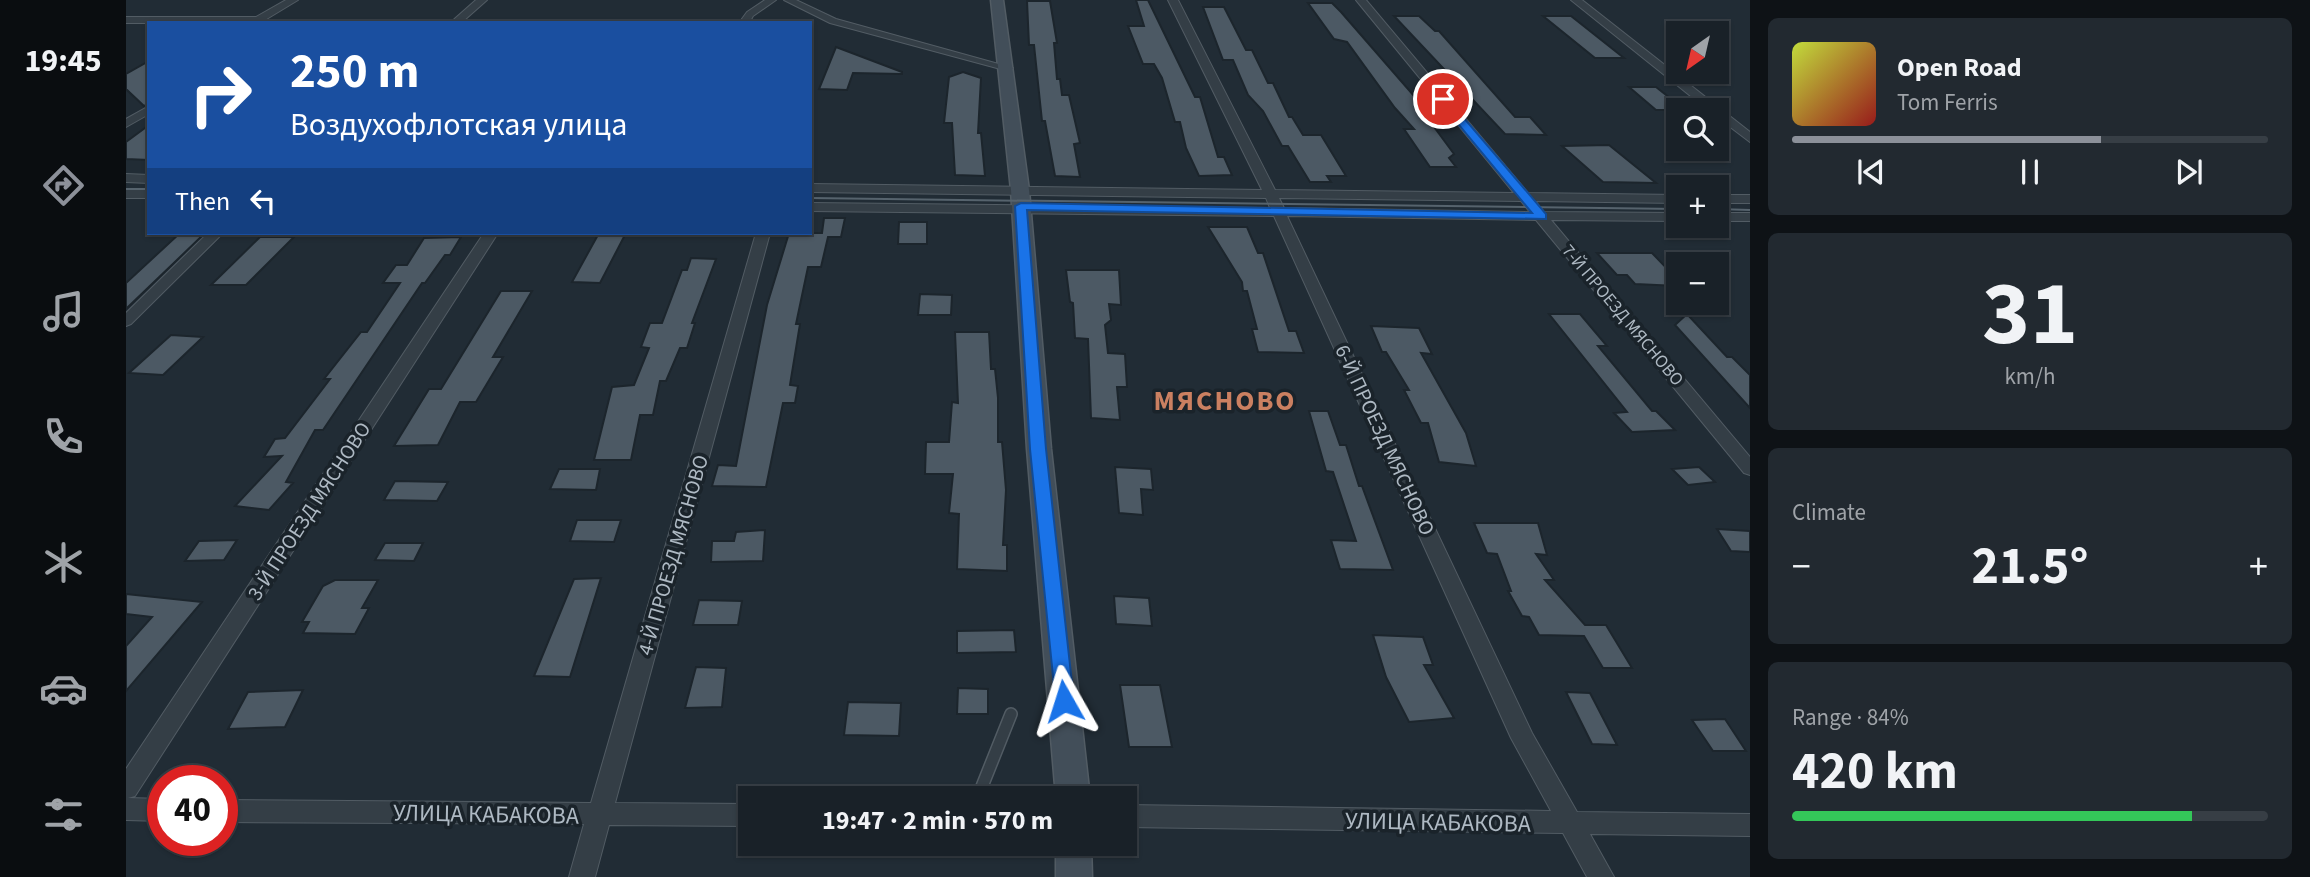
<!DOCTYPE html>
<meta charset="utf-8">
<style>
body{margin:0;font-family:"Source Sans 3",sans-serif;background:#222930;color:#f1f3f6;height:100vh;display:flex;flex-direction:column;font-size:26px;white-space:nowrap}
*{box-sizing:border-box;margin:0}
p{font-size:23px;color:#9fa3a8}
.icon{flex:none;width:38px;height:38px;fill:none;stroke:currentColor;stroke-width:2;stroke-linecap:round;stroke-linejoin:round}
.map{position:relative;flex:1;overflow:hidden}
.details{display:flex;flex-direction:column;gap:18px;padding:18px;background:#0e1216;width:560px}
.details>*{flex:none}
.hud{position:absolute;left:21px;top:21px;width:665px;height:214px;border-radius:0px;box-shadow:0 2px 5px #0004,0 0 0 2px #373e45;background:#1a4fa0;color:#fff;overflow:hidden}
.needle{width:46px;rotate:214deg}
.controls{position:absolute;left:1540px;top:21px;display:grid;gap:14px}
.controls a{display:grid;place-items:center;width:63px;height:63px;border-radius:0px;background:#192128;box-shadow:0 2px 5px #0004,0 0 0 2px #373e45;font-size:35px}
.speed{position:absolute;left:21px;top:765px;display:flex;gap:14px;font-size:35px;font-weight:700;text-align:center}
.speed>*{display:grid;place-content:center;width:91px;height:91px;border-radius:50%;background:#192128;box-shadow:0 2px 5px #0004,0 0 0 2px #373e45;line-height:1}
.speed .limit{border:10px solid #d22;background:#fff;color:#111}
.pin{position:absolute;display:grid;place-items:center;width:60px;height:60px;color:#fff;margin:-30px;border:4px solid #fff;border-radius:50%;box-shadow:0 2px 7px #0007}
.me{position:absolute;width:77px;margin:-38px;rotate:354deg;stroke-linejoin:round;filter:drop-shadow(0 0 5px #0008)}
.turn{display:flex;align-items:center;gap:24px;height:147px;padding:0 28px;font-size:32px}
.turn .icon{width:91px;height:91px;stroke-width:2.5}
.turn b{display:block;font-size:49px;line-height:60px}
.then{display:flex;align-items:center;height:66px;padding:0 28px;background:#0003;gap:14px;font-size:26px}
.big{font-size:52px;font-weight:700;line-height:1.1}
.details .card{flex:1;display:flex;flex-direction:column;justify-content:center;gap:10px;min-width:0;padding:0 24px;border-radius:10px;background:#222930}
.details .dial{align-items:center;gap:0}
.dial b{font-size:91px;line-height:1}
.song{display:flex;align-items:center;gap:21px}
.cover{width:84px;height:84px;border-radius:10px;background:linear-gradient(135deg,hsl(70 70% 55%),hsl(0 70% 35%))}
.played{height:7px;border-radius:4px;background:linear-gradient(90deg,#8c9099 65%,#373e45 65%)}
.keys{display:flex;justify-content:space-around;direction:ltr}
.heat{display:flex;justify-content:space-between;align-items:center;font-size:38px;direction:ltr}
.charge{height:10px;border-radius:5px;background:linear-gradient(90deg,#34c759 84%,#373e45 0)}
.trip{position:absolute;left:612px;top:786px;width:399px;height:70px;border-radius:0px;background:#192128;box-shadow:0 2px 5px #0004,0 0 0 2px #373e45;font-weight:700;line-height:70px;text-align:center}
main{display:flex;flex:1;min-height:0}
.menu{display:flex;flex-direction:column;width:126px;justify-content:space-around;align-items:center;background:#0a0d10;color:#9fa3a8}
.menu .icon{width:49px;height:49px}
.menu .current{color:#8c9099}
.menu b{font-size:32px;color:#f1f3f6}
.map>svg:first-child{display:block}
</style>
<main>
<nav class="menu">
<b>19:45</b>
<svg class="icon current" aria-label="directions" viewBox="0 0 24 24"><path d="M12 3l9 9-9 9-9-9zM9 14v-3h6M13 9l2 2-2 2"/></svg>
<svg class="icon" aria-label="music" viewBox="0 0 24 24"><path d="M9 18V5l10-2v13"/><circle cx="6" cy="18" r="3"/><circle cx="16" cy="16" r="3"/></svg>
<svg class="icon" aria-label="phone" viewBox="0 0 24 24"><path d="M5 4h4l2 5-3 2q2 4 5 5l2-3 5 2v4C11 20 4 13 5 4z"/></svg>
<svg class="icon" aria-label="climate" viewBox="0 0 24 24"><path d="M12 3v18M4 7l16 10M4 17L20 7"/></svg>
<svg class="icon" aria-label="car" viewBox="0 0 24 24"><path d="M5 17H2v-5l4-1 3-4h7l3 4 3 1v5h-3M9 17h6M6 11h13"/><circle cx="7" cy="17" r="2"/><circle cx="17" cy="17" r="2"/></svg>
<svg class="icon" aria-label="filters" viewBox="0 0 24 24"><path d="M4 7h16M4 17h16"/><circle cx="9" cy="7" r="2"/><circle cx="15" cy="17" r="2"/></svg>
</nav>
<div class="map">
<svg width="1624" height="877" viewBox="0 0 1624 877">
<rect width="100%" height="100%" fill="#212c35"/>
<!-- building -->
<path fill="#4c5964" stroke="#1c252c" stroke-width="2" d="M1010 0H1022L1069 97H1074L1092 157H1098L1106 175 1073 176 1060 148 1054 122H1049L1036 78 1028 64H1017L1002 26H1018Z
M901 1H924L931 43H928L931 79H934L936 95H943L954 143 948 144 954 177 929 176 919 121H916L908 45H903Z
M1182 3H1206L1215 12 1309 120H1303L1328 154 1323 158 1330 167H1304L1278 129H1288L1269 108 1221 42 1208 39Z
M1077 7H1098L1120 50H1126L1142 83H1147L1163 117H1166L1177 135H1195L1220 176H1201L1205 182H1184L1162 146H1156L1137 111 1122 95 1107 60H1097Z
M1268 16H1293L1309 31H1313L1389 117H1404L1420 135 1379 134Z
M1417 16H1445L1498 58H1469Z
M710 47 776 72V74L727 73 721 90 693 89Z
M23 61V104L18 106 0 89V74Z
M837 72 855 78 852 133H855L859 176 829 175 826 123H818L823 77Z
M1503 87H1530L1559 110H1530Z
M23 125V160L0 159V142Z
M1483 145 1530 183 1477 182 1436 146Z
M698 218H719L715 237H702L695 267H682L670 324H674L664 385 672 386 669 403H657L640 487 586 486 592 465 610 466 641 305 663 233H696Z
M773 222H801V244H772Z
M1082 227H1121L1132 253H1137L1163 331H1170L1178 353 1132 352 1126 329H1131L1121 291H1117L1116 282Z
M54 233H79L0 309V283Z
M473 233H500L474 283 446 282Z
M134 237H168L120 285H85Z
M335 237 324 255H319L299 283H296L197 430H189L160 482 167 483 143 510 109 506 156 456 138 457 149 439 159 438 204 379H198L235 332H241L274 283H257L270 265H281L298 238Z
M1471 253H1526L1552 280V286L1509 284 1501 275H1491Z
M565 258 590 259 566 323H569L561 348H554L540 381H534L527 415H514L505 460H468L486 387 508 385 523 348 515 347 524 323H536L556 270H561Z
M940 270H993L995 305 983 304 985 320 979 325 982 353 999 354 1001 387H991L994 420 965 418 962 339 949 338 947 303 944 302Z
M375 291H406L367 357H377L350 402H334L312 445 268 446 303 389H315Z
M794 294 826 295 825 315H792Z
M1423 314H1454L1481 346H1472L1526 411H1530L1549 430 1506 432 1488 413 1501 412Z
M1561 314 1601 357H1606L1624 375V408L1549 325Z
M1245 326 1293 328 1306 354 1295 353 1340 433 1350 466 1313 462 1302 423H1295L1278 390H1283L1260 352H1256Z
M829 332H863L865 369H869L872 398V442H876L880 490 877 545H881V571L831 569 833 514 823 513 827 474H799L800 442H823L826 402 832 403Z
M45 335 77 337 37 375 3 373Z
M1183 411H1202L1214 445H1220L1233 486H1236L1267 570 1214 569 1205 540 1230 541 1207 472 1200 471Z
M989 467 1025 469 1027 490 1015 489 1017 515 993 513Z
M1573 467 1589 482 1562 485 1546 469Z
M433 469H474L470 490 424 489Z
M269 481 322 482 311 501 258 500Z
M451 520H495L488 542 444 541Z
M1348 523H1412L1421 555 1410 554 1428 580H1419L1459 625H1480L1506 668H1477L1458 636 1413 635 1403 617 1396 616 1382 591H1385L1371 554 1361 553Z
M1591 529 1624 531V552L1605 551Z
M639 530 637 561 585 562 586 541H608L610 532Z
M111 540 98 560 59 561 73 541Z
M259 543H297L288 561 249 560Z
M475 578 444 677 408 676 448 579Z
M209 580H252L236 608H243L229 634 177 633 183 622H176L197 586Z
M0 594 76 602 0 691V646L26 617 0 614Z
M988 596 1023 598 1026 626 990 624Z
M573 600 616 601 612 625H567Z
M888 630 890 652 831 653V631Z
M1247 635 1297 637 1307 665H1298L1328 718 1283 722 1260 677Z
M570 667 600 668 596 707 559 708Z
M994 685H1034L1046 747H1003Z
M832 688 862 689V714H831Z
M177 690 159 727 102 729 122 692Z
M1440 692 1464 693 1491 745 1466 744Z
M722 702 775 703 773 736 718 735Z
M1599 719 1620 751H1587L1566 720Z"/>
<g fill="none" stroke-linecap="round" stroke-linejoin="round">
<!-- lane casing -->
<g stroke="#525c64" stroke-width="14">
<path id="lane" d="M848 798 855 789 885 714"/>
</g>
<!-- street casing -->
<g stroke="#525c64" stroke-width="2">
<path id="street" d="M160 0H172L134 23H0V17H130Z
M350 0H361L335 23H324Z
M639 0H650L627 16 623 23H613L621 12Z
M658 0H670L710 19 887 68 882 71 704 23Z
M1042 0H1052L1149 190 1388 193 1230 0H1240L1402 193 1552 195V203L1409 201 1418 212 1552 213V221L1425 220 1624 457V475L1618 473 1410 220 1161 216 1406 733 1451 812 1624 814V836L1464 834 1488 877H1461L1437 833 999 827V805L1425 811 1385 738 1148 216 684 211V203L1144 208 1140 198 684 192V184L1136 190ZM1153 198 1395 201 1404 212 1158 208Z
M1445 0H1456L1624 132V142L1591 117V110H1582Z
M23 106V114L0 127V119Z
M0 174 23 175V183L0 182Z
M0 190H23V198H0Z
M1591 195H1624V203H1591Z
M1591 213H1624V221H1591Z
M82 233H97L5 324 0 326V313Z
M358 233H372L9 796 2 798 37 799V821L0 820V769Z
M630 233H644L489 803 625 804V826L483 825 469 877H443L458 824 96 822V800L465 803Z"/>
</g>
<!-- secondary casing -->
<g stroke="#525c64" stroke-width="3">
<path id="secondary" d="M865 0H877L903 190 925 449 964 798H930L901 449 885 190Z
M930 844H965L966 877H930Z"/>
</g>
<!-- lane -->
<use href="#lane" stroke="#343e46" stroke-width="11"/>
<!-- street -->
<use href="#street" fill="#343e46" fill-rule="evenodd"/>
<!-- secondary -->
<use href="#secondary" fill="#424e59" fill-rule="evenodd"/>
<!-- tram -->
<path stroke="#56636d" stroke-width="2" d="M0 189H23
M684 198 1552 209
M1591 209 1624 210"/>
</g>
<!-- route -->
<path fill="#1a73e8" stroke="#114b97" stroke-width="2" d="M1313 97H1320L1420 214V219L901 210 920 449 948 701 945 706H930L904 449 889 206 895 203 1406 213 1313 101Z"/>
<g text-anchor="middle" stroke-width="7" stroke-linejoin="round" paint-order="stroke">
<!-- far-street labels -->
<g font-size="18" fill="#aeb9c3" stroke="#1a232a">
<text transform="translate(1497 315) rotate(50)" y="6">7-Й ПРОЕЗД МЯСНОВО</text>
</g>
<!-- street labels -->
<g font-size="21" fill="#aeb9c3" stroke="#1a232a">
<text transform="translate(1259 440) rotate(65)" y="7">6-Й ПРОЕЗД МЯСНОВО</text>
<text transform="translate(183 511) rotate(-57)" y="7">3-Й ПРОЕЗД МЯСНОВО</text>
<text transform="translate(547 555) rotate(-74)" y="7">4-Й ПРОЕЗД МЯСНОВО</text>
</g>
<!-- near-street labels -->
<g font-size="24" fill="#aeb9c3" stroke="#1a232a">
<text transform="translate(360 814) rotate(1)" y="8">УЛИЦА КАБАКОВА</text>
<text transform="translate(1312 822) rotate(1)" y="8">УЛИЦА КАБАКОВА</text>
</g>
<!-- district labels -->
<g font-size="28" font-weight="bold" letter-spacing="2" fill="#cb8061" stroke="#1a232a">
<text x="1099" y="410">МЯСНОВО</text>
</g>
</g>
</svg>
<div class="controls">
<a><svg class="needle" viewBox="-14 -14 28 28"><path d="M0-13l5 13h-10z" fill="#e53935"/><path d="M0 13l5-13h-10z" fill="#9fa3a8"/></svg></a>
<a><svg class="icon" aria-label="search" viewBox="0 0 24 24"><circle cx="10" cy="10" r="6"/><path d="M15 15l6 6"/></svg></a>
<a>+</a>
<a>−</a>
</div>
<div class="speed"><div class="limit">40</div></div>
<div class="pin" style="left:1317px;top:99px;background:#d93025"><svg class="icon" aria-label="arrive" viewBox="0 0 24 24"><path d="M6 21V4h12l-3 4 3 4H6"/></svg></div>
<svg class="me" style="left:938px;top:701px" viewBox="-20 -20 40 40"><path d="M0-17L14 15 0 8-14 15z" fill="#1a73e8" stroke="#fff" stroke-width="4"/></svg>
<div class="trip">19:47 · 2 min · 570 m</div>
<div class="hud">
<div class="turn"><svg class="icon" aria-label="right" viewBox="0 0 24 24"><path d="M7 20v-9h11M14 6l5 5-5 5"/></svg><div><b>250 m</b>Воздухофлотская улица</div></div>
<div class="then">Then<svg class="icon" aria-label="left" viewBox="0 0 24 24"><path d="M17 20v-9H6M10 6l-5 5 5 5"/></svg></div>
</div>
</div>
<section class="details">
<div class="card">
<div class="song"><i class="cover"></i><div><b>Open Road</b><p>Tom Ferris</p></div></div>
<div class="played"></div>
<div class="keys"><svg class="icon" aria-label="previous" viewBox="0 0 24 24"><path d="M18 5L8 12l10 7zM5 5v14"/></svg><svg class="icon" aria-label="pause" viewBox="0 0 24 24"><path d="M8 5v14M16 5v14"/></svg><svg class="icon" aria-label="next" viewBox="0 0 24 24"><path d="M6 5l10 7-10 7zM19 5v14"/></svg></div>
</div>
<div class="card dial"><b>31</b><p>km/h</p></div>
<div class="card"><p>Climate</p>
<div class="heat"><a>−</a><b class="big">21.5°</b><a>+</a></div>
</div>
<div class="card"><p>Range · 84%</p><b class="big">420 km</b><div class="charge"></div></div>
</section>
</main>
